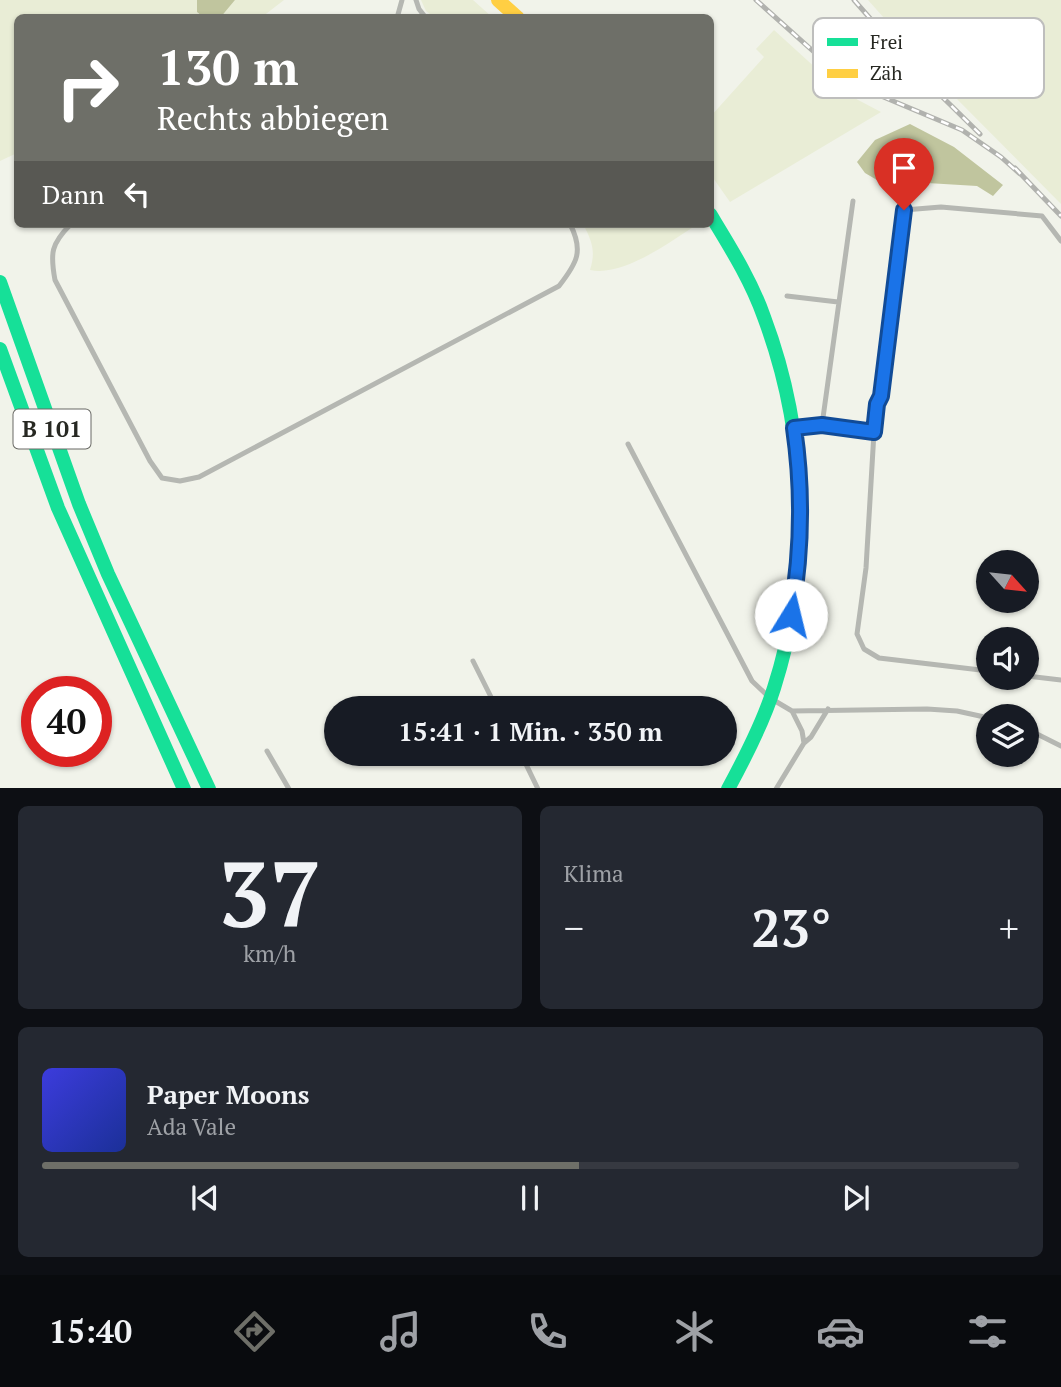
<!DOCTYPE html>
<html lang="de">
<meta charset="utf-8">
<style>
body{margin:0;font-family:"PT Serif",serif;background:#242831;color:#f1f3f6;height:100vh;display:flex;flex-direction:column;font-size:26px;white-space:nowrap}
*{box-sizing:border-box;margin:0}
p{font-size:23px;color:#9ea1a6}
.icon{flex:none;width:38px;height:38px;fill:none;stroke:currentColor;stroke-width:2;stroke-linecap:round;stroke-linejoin:round}
.map{position:relative;height:788px;overflow:hidden}
.sheet{display:flex;flex-direction:column;gap:18px;padding:18px;background:#0d0f14;flex:1}
.sheet>*{flex:none}
.banner{position:absolute;left:14px;top:14px;width:700px;height:214px;border-radius:10px;box-shadow:0 2px 5px #0004;background:#6e6f68;color:#fff;overflow:hidden}
.needle{width:46px;rotate:117deg}
.controls{position:absolute;left:976px;top:550px;display:grid;gap:14px}
.controls a{display:grid;place-items:center;width:63px;height:63px;border-radius:50%;background:#171b24;box-shadow:0 2px 5px #0004;font-size:35px}
.speed{position:absolute;left:21px;top:676px;display:flex;gap:14px;font-size:35px;font-weight:700;text-align:center}
.speed>*{display:grid;place-content:center;width:91px;height:91px;border-radius:50%;background:#171b24;box-shadow:0 2px 5px #0004;line-height:1}
.speed .limit{border:10px solid #d22;background:#fff;color:#111}
.pin{position:absolute;display:grid;place-items:center;width:60px;height:60px;color:#fff;margin:-72px -30px;border-radius:50% 50% 50% 0;rotate:-45deg;box-shadow:0 0 7px #0007}
.pin .icon{rotate:45deg}
.me{position:absolute;width:77px;margin:-38px;rotate:9deg;stroke-linejoin:round;filter:drop-shadow(0 0 5px #0008)}
.turn{display:flex;align-items:center;gap:24px;height:147px;padding:0 28px;font-size:32px}
.turn .icon{width:91px;height:91px;stroke-width:2.5}
.turn b{display:block;font-size:49px;line-height:60px}
.then{display:flex;align-items:center;height:66px;padding:0 28px;background:#0003;gap:14px;font-size:26px}
.big{font-size:52px;font-weight:800;line-height:1.1}
.sheet .widget{flex:1;display:flex;flex-direction:column;justify-content:center;gap:10px;min-width:0;padding:0 24px;border-radius:10px;background:#242831}
.sheet .dial{align-items:center;gap:0}
.dial b{font-size:91px;line-height:1}
.song{display:flex;align-items:center;gap:21px}
.cover{width:84px;height:84px;border-radius:10px;background:linear-gradient(135deg,hsl(240 70% 55%),hsl(230 70% 35%))}
.played{height:7px;border-radius:4px;background:linear-gradient(90deg,#6e6f68 55%,#363941 55%)}
.keys{display:flex;justify-content:space-around;direction:ltr}
.heat{display:flex;justify-content:space-between;align-items:center;font-size:38px;direction:ltr}
.sheet .tiles{flex:1;display:grid;gap:18px;grid-template-columns:1fr 1fr}
.widget:last-child{grid-column:span 2}
.trip{position:absolute;left:324px;top:696px;width:413px;height:70px;border-radius:35px;background:#171b24;box-shadow:0 2px 5px #0004;font-weight:800;line-height:70px;text-align:center}
.menu{display:flex;height:112px;justify-content:space-around;align-items:center;background:#090b0e;color:#9ea1a6}
.menu .icon{width:49px;height:49px}
.menu .current{color:#6e6f68}
.menu b{font-size:32px;color:#f1f3f6}
.map>svg:first-child{display:block}
</style>
<div class="map">
<svg width="1061" height="789" viewBox="0 0 1061 789">
<rect width="100%" height="100%" fill="#f1f3ea"/>
<!-- green -->
<path fill="#e9edd6" d="M0 0H197V12L203 17 18 18 17 153 0 161Z
M235 0H284L262 17 220 18Z
M421 0H473L492 17H434L426 11Z
M868 0H1061V204L950 92Z
M774 30 841 91 881 112 730 202 711 175V116L764 57 756 49Z
M583 224H694L695 226C668 243 623 277 590 270 596 251 592 241 583 224Z"/>
<!-- water -->
<path fill="#c0c59e" d="M197 0H235L220 18 203 17 197 12Z
M910 124 954 147 1003 185 993 196 977 186 877 180 865 173 857 162 875 140Z"/>
<g fill="none" stroke-linecap="round" stroke-linejoin="round">
<!-- lane -->
<path stroke="#b5b7b2" stroke-width="5" d="M416 0 419 9 426 18
M397 18 402 0
M71 224C51 244 50 253 55 280L150 461 162 478 180 481 199 477 559 286C577 263 584 251 570 224
M787 296 838 302
M822 425 874 432 866 568 857 634 864 649 879 658 989 671
M796 428 822 425 853 201
M874 432 877 404 881 396 904 210 941 207 1042 216 1061 241
M628 444 752 681 770 698 792 711 927 709 957 711 989 718
M473 661 497 709
M1027 676 1061 680
M1027 729 1061 746
M804 743 811 737 828 709
M267 751 289 789
M521 754 538 789
M776 789 804 743 802 731 792 711"/>
<!-- fast -->
<path stroke="#16e098" stroke-width="14" d="M710 214C730 247 751 280 764 317 808 434 812 569 774 688 763 723 746 756 728 789
M0 282 79 504 108 574 209 789
M0 349 58 508 184 789"/>
<!-- slow -->
<path stroke="#ffcf43" stroke-width="14" d="M498 0 518 18"/>
<!-- rail casing -->
<g stroke="#b1b2ae" stroke-width="5">
<path id="rail" d="M756 0 823 60 855 85 962 130 1001 157 1020 174
M854 0 919 74 980 134
M1015 168 1061 216"/>
</g>
<!-- rail -->
<use href="#rail" stroke="#fff" stroke-width="2.5" stroke-dasharray="8" stroke-linecap="butt"/>
</g>
<g fill="none" stroke-linecap="round" stroke-linejoin="round">
<!-- route casing -->
<g stroke="#114b97" stroke-width="18">
<path id="route" d="M791 615C802 552 803 490 794 428L822 425 874 432 877 404 881 396 904 210"/>
</g>
<!-- route -->
<use href="#route" stroke="#1a73e8" stroke-width="12"/>
</g>
<g text-anchor="middle" stroke-width="5" stroke-linejoin="round" paint-order="stroke">
<!-- shield labels -->
<rect fill="#fff" stroke="#686864" stroke-width="2" x="13.5" y="409.5" width="77" height="39" rx="5"/>
<g font-size="23" font-weight="bold" fill="#272822">
<text x="52" y="437">B 101</text>
</g>
</g>
<!-- legend -->
<rect x="813" y="18" width="231" height="80" rx="10" fill="#fff" stroke="#bebebd" stroke-width="2"/>
<rect x="827" y="38" width="31" height="8" fill="#16e098"/>
<rect x="827" y="69" width="31" height="9" fill="#ffcf43"/>
<g font-size="19" fill="#272822">
<text x="870" y="49">Frei</text>
<text x="870" y="80">Zäh</text>
</g>
</svg>
<div class="controls">
<a><svg class="needle" viewBox="-14 -14 28 28"><path d="M0-13l5 13h-10z" fill="#e53935"/><path d="M0 13l5-13h-10z" fill="#9ea1a6"/></svg></a>
<a><svg class="icon" aria-label="sound" viewBox="0 0 24 24"><path d="M4 9h4l5-4v14l-5-4H4zM17 9q2 3 0 6"/></svg></a>
<a><svg class="icon" aria-label="layers" viewBox="0 0 24 24"><path d="M12 4l9 5-9 5-9-5zM3 14l9 5 9-5"/></svg></a>
</div>
<div class="speed"><div class="limit">40</div></div>
<div class="pin" style="left:904px;top:210px;background:#d93025"><svg class="icon" aria-label="arrive" viewBox="0 0 24 24"><path d="M6 21V4h12l-3 4 3 4H6"/></svg></div>
<svg class="me" style="left:791px;top:615px" viewBox="-20 -20 40 40"><circle r="19" fill="#fff"/><path d="M0-13L10 11 0 6-10 11z" fill="#1a73e8"/></svg>
<div class="trip">15:41 · 1 Min. · 350 m</div>
<div class="banner">
<div class="turn"><svg class="icon" aria-label="right" viewBox="0 0 24 24"><path d="M7 20v-9h11M14 6l5 5-5 5"/></svg><div><b>130 m</b>Rechts abbiegen</div></div>
<div class="then">Dann<svg class="icon" aria-label="left" viewBox="0 0 24 24"><path d="M17 20v-9H6M10 6l-5 5 5 5"/></svg></div>
</div>
</div>
<section class="sheet">
<div class="tiles">
<div class="widget dial"><b>37</b><p>km/h</p></div>
<div class="widget"><p>Klima</p>
<div class="heat"><a>−</a><b class="big">23°</b><a>+</a></div>
</div>
<div class="widget">
<div class="song"><i class="cover"></i><div><b>Paper Moons</b><p>Ada Vale</p></div></div>
<div class="played"></div>
<div class="keys"><svg class="icon" aria-label="previous" viewBox="0 0 24 24"><path d="M18 5L8 12l10 7zM5 5v14"/></svg><svg class="icon" aria-label="pause" viewBox="0 0 24 24"><path d="M8 5v14M16 5v14"/></svg><svg class="icon" aria-label="next" viewBox="0 0 24 24"><path d="M6 5l10 7-10 7zM19 5v14"/></svg></div>
</div>
</div>
</section>
<nav class="menu">
<b>15:40</b>
<svg class="icon current" aria-label="directions" viewBox="0 0 24 24"><path d="M12 3l9 9-9 9-9-9zM9 14v-3h6M13 9l2 2-2 2"/></svg>
<svg class="icon" aria-label="music" viewBox="0 0 24 24"><path d="M9 18V5l10-2v13"/><circle cx="6" cy="18" r="3"/><circle cx="16" cy="16" r="3"/></svg>
<svg class="icon" aria-label="phone" viewBox="0 0 24 24"><path d="M5 4h4l2 5-3 2q2 4 5 5l2-3 5 2v4C11 20 4 13 5 4z"/></svg>
<svg class="icon" aria-label="climate" viewBox="0 0 24 24"><path d="M12 3v18M4 7l16 10M4 17L20 7"/></svg>
<svg class="icon" aria-label="car" viewBox="0 0 24 24"><path d="M5 17H2v-5l4-1 3-4h7l3 4 3 1v5h-3M9 17h6M6 11h13"/><circle cx="7" cy="17" r="2"/><circle cx="17" cy="17" r="2"/></svg>
<svg class="icon" aria-label="filters" viewBox="0 0 24 24"><path d="M4 7h16M4 17h16"/><circle cx="9" cy="7" r="2"/><circle cx="15" cy="17" r="2"/></svg>
</nav>
